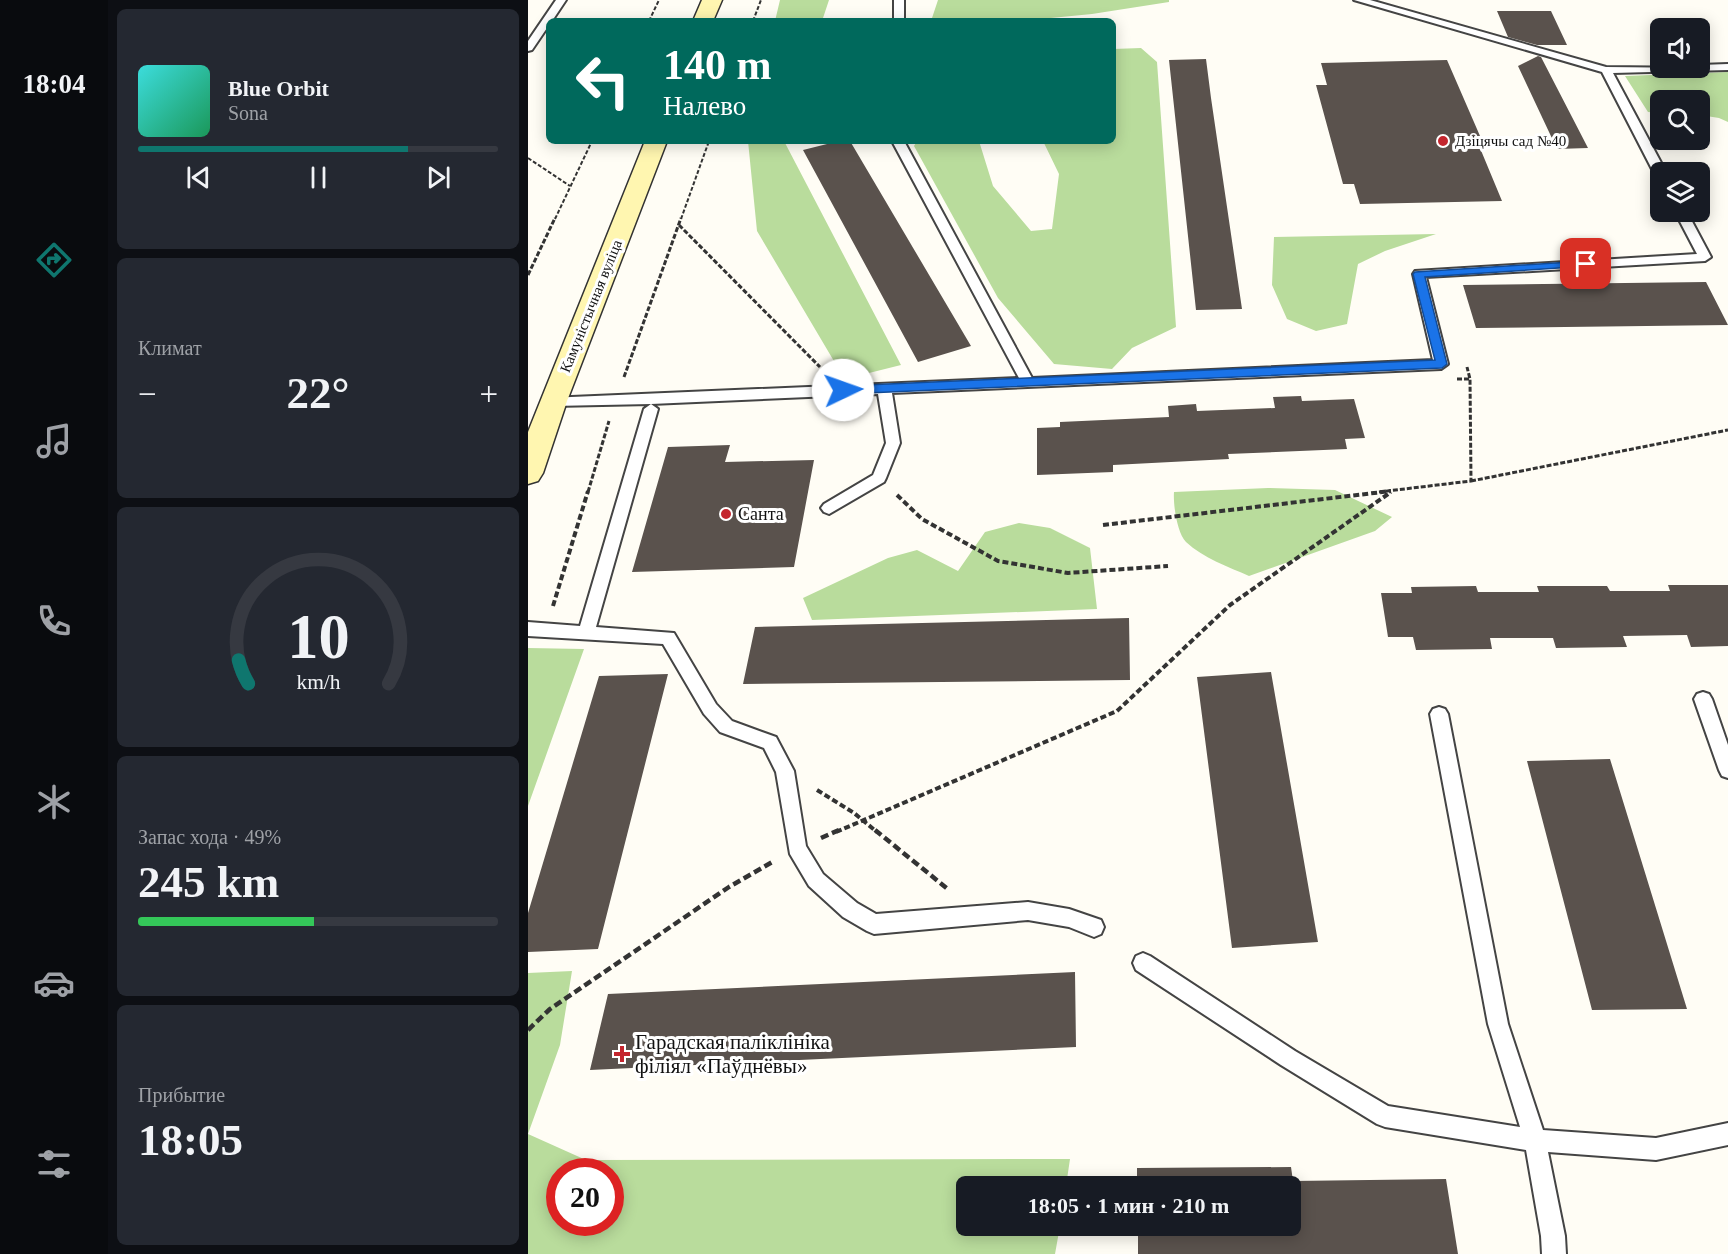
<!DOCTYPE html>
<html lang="ru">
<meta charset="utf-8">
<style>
body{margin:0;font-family:"Times New Roman",serif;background:#242831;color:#f1f3f6;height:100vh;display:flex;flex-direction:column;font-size:22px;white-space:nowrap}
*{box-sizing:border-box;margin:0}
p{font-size:20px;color:#9ea1a6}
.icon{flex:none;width:33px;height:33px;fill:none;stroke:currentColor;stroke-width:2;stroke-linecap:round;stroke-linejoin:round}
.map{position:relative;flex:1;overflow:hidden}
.panel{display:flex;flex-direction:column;gap:9px;padding:9px;background:#0d0f14;width:420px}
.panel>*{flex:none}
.guide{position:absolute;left:18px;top:18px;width:570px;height:126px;border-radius:9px;box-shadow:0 3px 15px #0003;background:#00695c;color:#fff;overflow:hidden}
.buttons{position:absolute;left:1122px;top:18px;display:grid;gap:12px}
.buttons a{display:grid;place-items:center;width:60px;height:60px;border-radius:9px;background:#171b24;box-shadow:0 3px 15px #0003;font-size:30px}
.speed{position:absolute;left:18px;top:1158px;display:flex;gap:12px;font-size:30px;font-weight:700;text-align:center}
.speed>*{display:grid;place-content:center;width:78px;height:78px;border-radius:50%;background:#171b24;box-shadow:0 3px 15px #0003;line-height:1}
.speed .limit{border:9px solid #d22;background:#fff;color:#111}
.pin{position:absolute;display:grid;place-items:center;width:51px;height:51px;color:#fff;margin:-26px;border-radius:12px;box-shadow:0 3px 9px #0006}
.me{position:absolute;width:66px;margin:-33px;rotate:87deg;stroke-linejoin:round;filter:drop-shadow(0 0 4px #0008)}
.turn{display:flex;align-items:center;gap:21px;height:126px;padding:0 18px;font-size:27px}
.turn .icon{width:78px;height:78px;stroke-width:2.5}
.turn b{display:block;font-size:42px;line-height:51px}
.big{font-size:45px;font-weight:800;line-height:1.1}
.panel .tile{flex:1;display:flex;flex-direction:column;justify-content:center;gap:9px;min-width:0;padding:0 21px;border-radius:9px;background:#242831}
.panel .dial{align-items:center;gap:0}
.dial svg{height:156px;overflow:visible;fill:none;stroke:#363941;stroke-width:7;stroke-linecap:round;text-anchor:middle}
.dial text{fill:#f1f3f6;stroke:none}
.song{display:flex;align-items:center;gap:18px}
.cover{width:72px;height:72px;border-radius:9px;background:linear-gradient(135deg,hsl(180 70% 55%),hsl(150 70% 35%))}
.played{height:6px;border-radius:3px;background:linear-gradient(90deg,#0f766e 75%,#363941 75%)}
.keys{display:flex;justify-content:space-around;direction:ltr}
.heat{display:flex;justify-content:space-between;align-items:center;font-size:33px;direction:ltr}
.charge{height:9px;border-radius:4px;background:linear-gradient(90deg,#34c759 49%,#363941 0)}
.trip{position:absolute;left:428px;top:1176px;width:345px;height:60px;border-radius:9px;background:#171b24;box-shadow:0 3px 15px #0003;font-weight:800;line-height:60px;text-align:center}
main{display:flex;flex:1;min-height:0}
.dock{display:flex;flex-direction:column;width:108px;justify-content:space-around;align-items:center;background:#090b0e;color:#9ea1a6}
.dock .icon{width:42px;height:42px}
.dock .on{color:#0f766e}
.dock b{font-size:27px;color:#f1f3f6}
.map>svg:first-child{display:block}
</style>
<main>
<nav class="dock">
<b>18:04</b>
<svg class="icon on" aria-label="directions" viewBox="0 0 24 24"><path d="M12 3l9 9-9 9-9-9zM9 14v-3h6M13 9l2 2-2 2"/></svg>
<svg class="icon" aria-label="music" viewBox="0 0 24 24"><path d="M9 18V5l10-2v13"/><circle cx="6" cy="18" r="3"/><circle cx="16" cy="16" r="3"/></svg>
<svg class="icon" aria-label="phone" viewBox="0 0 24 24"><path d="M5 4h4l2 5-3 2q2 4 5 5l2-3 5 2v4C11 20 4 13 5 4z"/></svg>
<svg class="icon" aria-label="climate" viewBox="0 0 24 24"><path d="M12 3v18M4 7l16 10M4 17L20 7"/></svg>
<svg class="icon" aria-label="car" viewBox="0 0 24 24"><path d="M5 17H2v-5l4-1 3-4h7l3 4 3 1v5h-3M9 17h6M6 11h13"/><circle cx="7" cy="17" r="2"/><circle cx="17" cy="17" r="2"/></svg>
<svg class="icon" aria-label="filters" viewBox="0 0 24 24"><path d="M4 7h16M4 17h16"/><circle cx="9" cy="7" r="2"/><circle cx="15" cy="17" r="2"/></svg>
</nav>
<section class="panel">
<div class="tile">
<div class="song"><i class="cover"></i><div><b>Blue Orbit</b><p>Sona</p></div></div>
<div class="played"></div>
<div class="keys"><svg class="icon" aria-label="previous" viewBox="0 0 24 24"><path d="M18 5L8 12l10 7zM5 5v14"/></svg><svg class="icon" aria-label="pause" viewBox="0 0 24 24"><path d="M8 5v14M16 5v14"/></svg><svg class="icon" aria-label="next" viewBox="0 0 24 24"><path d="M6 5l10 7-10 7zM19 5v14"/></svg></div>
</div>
<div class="tile"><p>Климат</p>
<div class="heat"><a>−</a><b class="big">22°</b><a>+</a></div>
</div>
<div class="tile dial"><svg viewBox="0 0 100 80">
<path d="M14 69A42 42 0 1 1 86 69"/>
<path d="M14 69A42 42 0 0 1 9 57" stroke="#0f766e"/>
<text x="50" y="56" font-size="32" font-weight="700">10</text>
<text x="50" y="72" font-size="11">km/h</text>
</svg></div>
<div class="tile"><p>Запас хода · 49%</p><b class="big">245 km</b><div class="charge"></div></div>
<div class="tile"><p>Прибытие</p><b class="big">18:05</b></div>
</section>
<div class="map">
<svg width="1200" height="1254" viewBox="0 0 1200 1254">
<rect width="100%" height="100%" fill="#fffdf5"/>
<!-- forest -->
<path fill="#b9dc9c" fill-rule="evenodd" d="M252 0H301L294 21H247Z
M410 0H641V2L564 14 492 21H403Z
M613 48 629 62 648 327 604 348 584 369 526 364 470 298 386 146 389 141H451L465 186 503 231 524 229 531 174 515 141H585V49Z
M1200 72V122L1191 118 1172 115V100H1132V113L1120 112 1097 76Z
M220 141H256L373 365 341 373H313L229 231Z
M908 234 857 251 830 264 819 324 788 331 759 319 744 285 746 237Z
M740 488 807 490 864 517 847 531 721 576C701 567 675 558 658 542 649 533 645 504 646 492Z
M491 523 522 528 562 548 569 609 284 620 275 598 360 558 389 550 430 571 457 532Z
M0 648 56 649 0 806Z
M44 971 32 1045 0 1134 58 1160 542 1159 538 1186H438V1226H532L527 1254H0V973ZM32 1172H82V1222H32Z"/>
<!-- building -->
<path fill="#5a524d" d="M969 11H1023L1039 45H1009L980 37Z
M1010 56 1013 57 1060 148 1029 149 990 66Z
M678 59 683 98 714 309 668 310 641 60Z
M919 60 952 136H947L974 201 832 204 826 184H815L788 85H799L793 63Z
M311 141H322L443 346 390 362 275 150Z
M1178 282 1200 325 948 328 935 285Z
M773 396 774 401 826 399 837 438 817 439 819 449 700 454 701 459 585 465V472L509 475V428L532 427V422L641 417 640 406 668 404 669 411 747 408 745 397Z
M202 445 197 462 286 460 266 567 104 572 140 447Z
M1140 585H1200V646L1163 647 1159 635 1095 636 1099 647 1028 648 1025 638H962L964 649 888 650 885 637H860L853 593H884L883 587 948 586 950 592H1011L1009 586H1079L1082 591H1142Z
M601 618 602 680 215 684 227 627Z
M743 672 790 942 704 948 669 677Z
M140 674 70 949 0 952V913L71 676Z
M1082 759 1159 1009 1064 1010 999 761Z
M547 972 548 1047 62 1070 80 994Z
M763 1167 765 1181 918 1179 930 1254H610V1226H762V1186H609V1168Z"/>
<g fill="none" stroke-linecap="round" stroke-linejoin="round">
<!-- lane casing -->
<g stroke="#444" stroke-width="4">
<path id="lane" d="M28 0H38L24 21H21V25L4 50 0 51V41Z
M366 0H376V21H366Z
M826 0H842L1078 67 1172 68V65L1200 64V70L1085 73 1138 172H1132V176L1126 173 1074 72Z
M364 141H376L504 378 905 360 885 274 887 271 1169 254 1147 212H1159L1183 257 1177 261 898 277 920 364 913 369 364 393 372 443 358 478 356 482 301 514 296 512 293 508 296 504 345 475 358 443 350 394 123 404 130 409 68 627 146 633 188 704 204 721 248 737 266 771 278 846 295 874 329 903 348 914 500 902 541 909 573 920 576 927 573 934 566 937 541 927 500 920 346 934 339 931 315 917 281 886 262 854 248 772 236 748 192 732 176 714 135 644 0 636V622L52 626 116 409 123 404 25 406 18 401 20 398 491 378Z
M1175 692 1181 694 1184 699 1200 745V778L1194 776 1191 770 1166 699 1169 694Z
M911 707 917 709 920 714 980 1024 1015 1130 1128 1138 1200 1123V1145L1128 1160 1020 1152 1037 1236 1038 1254H1014L1013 1236 998 1150 857 1127 849 1124 753 1065 608 970 605 963 608 956 615 953 622 956 767 1051 860 1106 992 1127 960 1024 902 714 905 709Z"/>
</g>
<!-- secondary casing -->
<g stroke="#333" stroke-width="3">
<path id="secondary" d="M174 0H194L185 21H165Z
M117 141H139L39 401 15 473 10 481 0 484V432Z"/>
</g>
<!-- path-far3 -->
<path stroke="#333" stroke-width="2" stroke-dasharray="4 2" stroke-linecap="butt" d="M121 21 131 0
M225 21 233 0
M0 158 42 186
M27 219 64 141
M153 219 181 141"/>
<!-- path-far2 -->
<path stroke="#333" stroke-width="3" stroke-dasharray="5 2" stroke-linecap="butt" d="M151 225 292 367
M0 275 27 218
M96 377 153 218
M929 379H942L939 367
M943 481 1200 430
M60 492 81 421
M851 492 943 481 942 379"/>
<!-- path-far1 -->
<path stroke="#333" stroke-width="4" stroke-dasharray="6 3" stroke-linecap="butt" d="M369 495 394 519 470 561 540 573 640 566
M575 525 863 491
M25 606 60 491
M289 790 326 813 349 832
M308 832 589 711 702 605 863 492"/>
<!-- path -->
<path stroke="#333" stroke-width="4.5" stroke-dasharray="8 4" stroke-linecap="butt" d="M347 830 421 890
M293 838 311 830
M0 1030 22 1009 201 887 246 861"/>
<!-- lane -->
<use href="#lane" fill="#fff" fill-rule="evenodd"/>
<!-- secondary -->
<use href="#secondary" fill="#fff6b0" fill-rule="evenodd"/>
</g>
<!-- route -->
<path fill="#1a73e8" stroke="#114b97" stroke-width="1.5" d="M1058 261 1063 264 1061 266 897 277 919 364 914 368 315 394 309 390 315 386 907 360 885 274 887 272Z"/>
<!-- markers -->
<g fill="#c4262e" stroke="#fff" stroke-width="2">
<circle cx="915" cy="141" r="6"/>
<circle cx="198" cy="514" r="6"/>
<path d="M91 1045h6v6h6v6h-6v6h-6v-6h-6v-6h6z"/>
</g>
<g text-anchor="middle" stroke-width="6" stroke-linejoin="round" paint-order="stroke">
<!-- far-poi labels -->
<g font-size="15" fill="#111" stroke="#fff" text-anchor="start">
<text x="927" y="146">Дзіцячы сад №40</text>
</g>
<!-- far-street labels -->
<g font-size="15" fill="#111" stroke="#fff">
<text transform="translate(63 306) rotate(-68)" y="5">Камуністычная вуліца</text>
</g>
<!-- poi labels -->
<g font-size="18" fill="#111" stroke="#fff" text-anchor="start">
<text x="210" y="520">Санта</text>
</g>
<!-- near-poi labels -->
<g font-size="21" fill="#111" stroke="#fff" text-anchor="start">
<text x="107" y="1049">Гарадская паліклініка<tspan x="107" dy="24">філіял «Паўднёвы»</tspan></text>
</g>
</g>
</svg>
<div class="buttons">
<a><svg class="icon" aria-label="sound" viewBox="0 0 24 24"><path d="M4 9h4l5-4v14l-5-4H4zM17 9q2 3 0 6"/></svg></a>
<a><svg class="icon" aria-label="search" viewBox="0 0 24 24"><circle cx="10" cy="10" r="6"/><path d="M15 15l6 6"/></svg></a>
<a><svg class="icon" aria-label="layers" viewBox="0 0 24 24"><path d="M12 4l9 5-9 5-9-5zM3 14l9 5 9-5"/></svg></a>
</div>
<div class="speed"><div class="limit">20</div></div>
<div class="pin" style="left:1058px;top:264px;background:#d93025"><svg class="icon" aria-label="arrive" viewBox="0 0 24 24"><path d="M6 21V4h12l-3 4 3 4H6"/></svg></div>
<svg class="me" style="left:315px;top:390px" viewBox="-20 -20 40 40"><circle r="19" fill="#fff"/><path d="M0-13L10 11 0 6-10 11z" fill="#1a73e8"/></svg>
<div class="trip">18:05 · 1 мин · 210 m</div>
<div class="guide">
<div class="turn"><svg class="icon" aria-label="left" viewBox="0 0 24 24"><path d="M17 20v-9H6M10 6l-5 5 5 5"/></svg><div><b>140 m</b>Налево</div></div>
</div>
</div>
</main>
